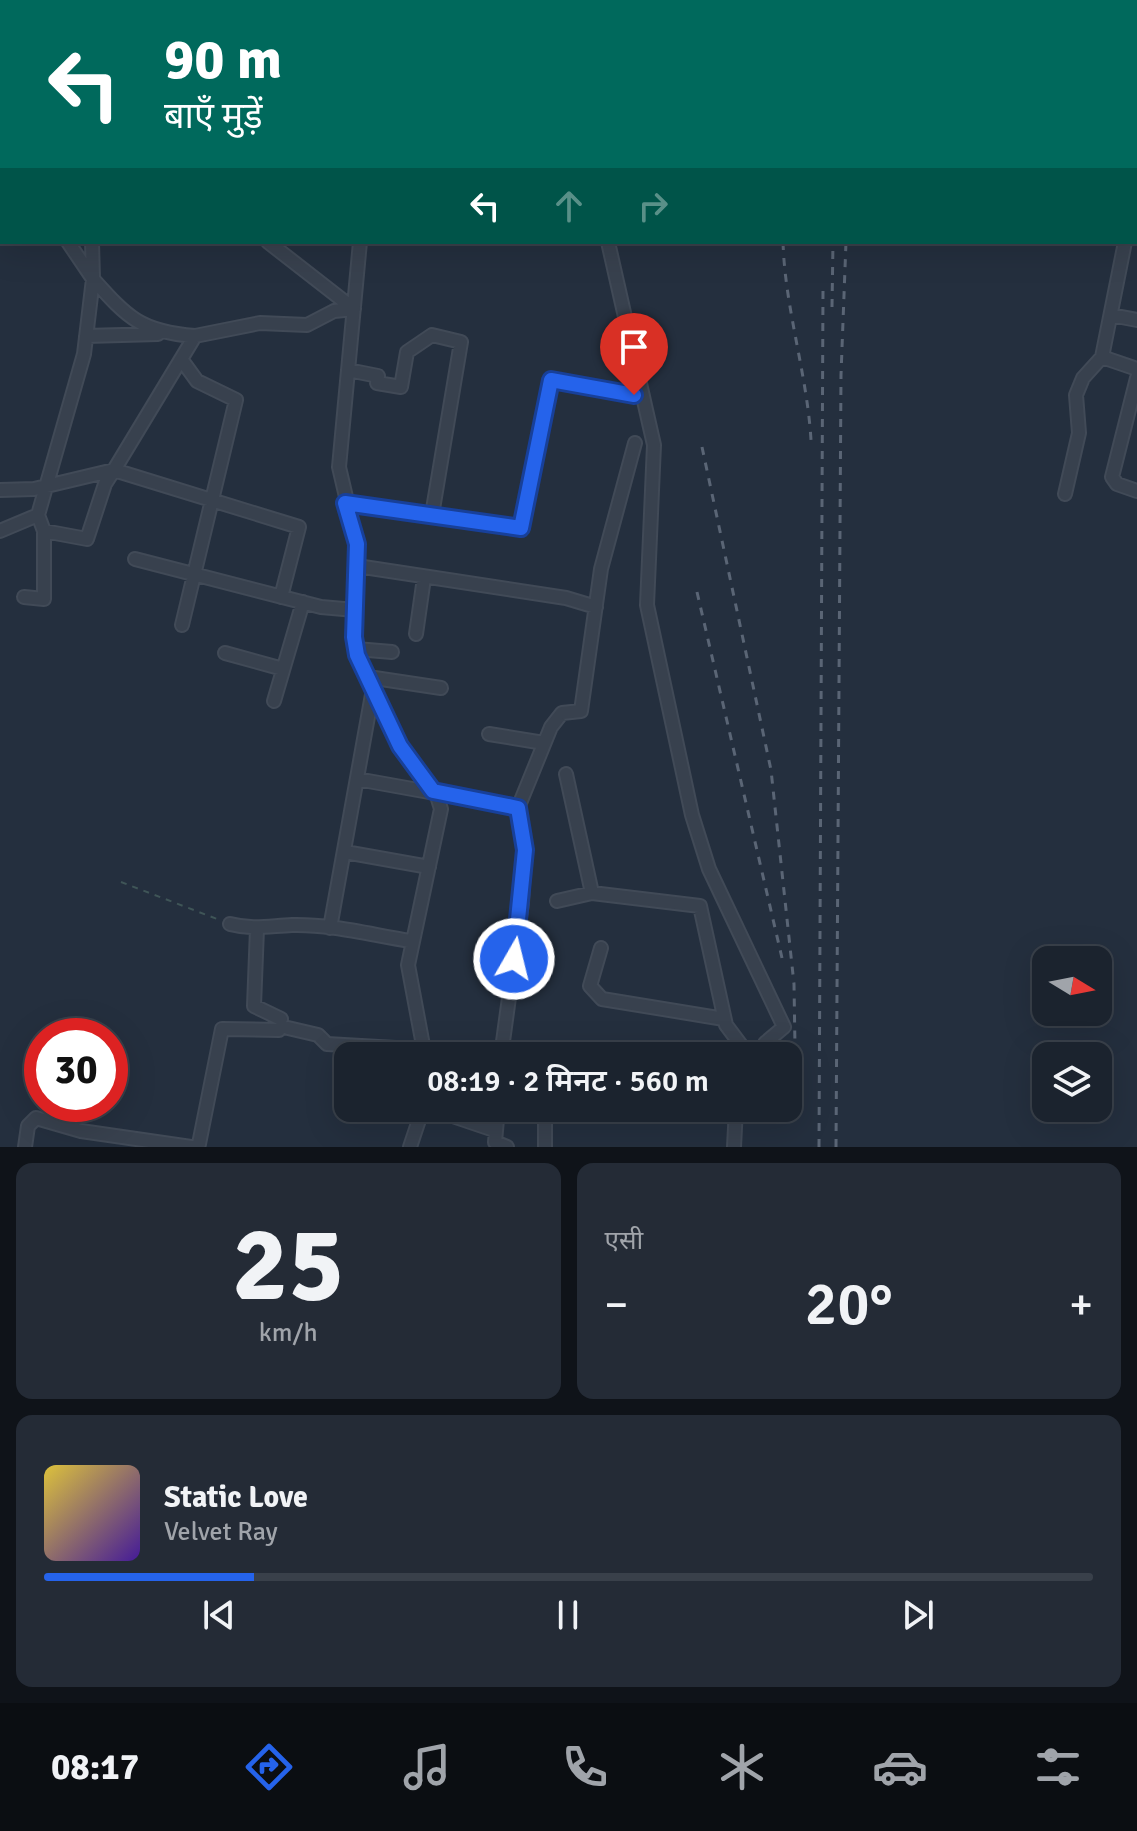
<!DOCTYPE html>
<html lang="hi">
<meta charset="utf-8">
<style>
body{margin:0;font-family:Signika,"Noto Sans Devanagari",sans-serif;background:#242b36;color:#f1f3f6;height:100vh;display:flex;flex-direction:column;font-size:30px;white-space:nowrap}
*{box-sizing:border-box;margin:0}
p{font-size:26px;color:#a0a4aa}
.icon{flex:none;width:44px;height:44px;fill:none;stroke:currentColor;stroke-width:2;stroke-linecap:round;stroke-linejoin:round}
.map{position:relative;height:1147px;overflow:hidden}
.details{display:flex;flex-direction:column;gap:16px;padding:16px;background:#0f1319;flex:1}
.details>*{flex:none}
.banner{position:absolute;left:0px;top:0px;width:1138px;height:244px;box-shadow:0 8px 32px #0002,0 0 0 2px #39404a;background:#00695c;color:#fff;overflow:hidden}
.needle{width:52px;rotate:100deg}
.buttons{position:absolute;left:1032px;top:946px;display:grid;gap:16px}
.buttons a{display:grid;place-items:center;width:80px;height:80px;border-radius:16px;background:#1b232e;box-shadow:0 8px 32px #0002,0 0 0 2px #39404a;font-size:40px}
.speed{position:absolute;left:24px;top:1018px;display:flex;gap:16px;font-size:40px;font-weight:700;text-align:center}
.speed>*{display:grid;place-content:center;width:104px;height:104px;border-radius:50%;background:#1b232e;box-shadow:0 8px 32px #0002,0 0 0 2px #39404a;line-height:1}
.speed .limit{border:12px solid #d22;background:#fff;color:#111}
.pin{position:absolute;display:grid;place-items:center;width:68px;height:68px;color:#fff;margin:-82px -34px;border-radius:50% 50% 50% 0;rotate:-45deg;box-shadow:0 0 8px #0007}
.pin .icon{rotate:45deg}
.me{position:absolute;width:88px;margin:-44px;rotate:8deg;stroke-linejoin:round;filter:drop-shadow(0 0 6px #0008)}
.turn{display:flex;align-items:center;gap:28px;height:168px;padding:0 32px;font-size:36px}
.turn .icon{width:104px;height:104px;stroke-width:2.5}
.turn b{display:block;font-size:56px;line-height:68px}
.lanes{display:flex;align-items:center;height:76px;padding:0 32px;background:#0003;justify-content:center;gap:40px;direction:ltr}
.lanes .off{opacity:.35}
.big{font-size:60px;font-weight:600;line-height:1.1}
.details .widget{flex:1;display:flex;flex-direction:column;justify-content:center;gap:12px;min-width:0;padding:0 28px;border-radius:16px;background:#242b36}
.details .dial{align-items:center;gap:0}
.dial b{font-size:104px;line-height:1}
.song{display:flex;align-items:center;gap:24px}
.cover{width:96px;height:96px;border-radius:12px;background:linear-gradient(135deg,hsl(50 70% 55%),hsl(260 70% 35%))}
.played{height:8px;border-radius:4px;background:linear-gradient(90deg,#2563eb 20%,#39404a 20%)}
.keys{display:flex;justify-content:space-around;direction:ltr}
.heat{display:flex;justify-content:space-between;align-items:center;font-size:44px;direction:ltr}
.details .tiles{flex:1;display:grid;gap:16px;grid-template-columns:1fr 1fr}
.widget:last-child{grid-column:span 2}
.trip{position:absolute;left:334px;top:1042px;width:468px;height:80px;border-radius:16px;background:#1b232e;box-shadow:0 8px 32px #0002,0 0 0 2px #39404a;font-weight:600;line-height:80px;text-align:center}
.menu{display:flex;height:128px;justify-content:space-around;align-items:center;background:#0b0e12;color:#a0a4aa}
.menu .icon{width:56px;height:56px}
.menu .on{color:#2563eb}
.menu b{font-size:36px;color:#f1f3f6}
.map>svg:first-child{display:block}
</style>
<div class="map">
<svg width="1137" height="1147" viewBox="0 0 1137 1147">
<rect width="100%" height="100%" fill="#242f3e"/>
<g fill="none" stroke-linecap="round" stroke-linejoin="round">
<!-- street casing -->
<g stroke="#414a57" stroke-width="16">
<path id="street" d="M1065 0 1073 2
M149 2 152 0
M204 2H242
M328 2 329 0
M404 2 405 0
M585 2V0
M1035 2 1036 0
M1107 2V0
M1136 14H1137
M1136 63H1137
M1136 100 1137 96
M0 106 2 105
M1136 173H1137
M0 181 2 182
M68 242 93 279 84 354 38 515 44 531 87 539 105 484 114 470 299 527 281 597
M92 242 93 279C128 318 141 332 195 336
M268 242 354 309
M360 242 339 467 357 544 354 637 357 655 400 746 437 796 441 809 408 965 425 1056
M608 242 654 445 647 605 692 815 709 869 784 1027 765 1043
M1111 315 1137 320
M86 336 158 334
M1102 357 1137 369
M181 359 197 381 236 400 182 625
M1137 378 1112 477 1117 484 1137 491
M0 490 34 489 114 470 195 336 260 323 307 325 334 311 354 309
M1065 494 1079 433 1076 395 1083 378 1102 357 1125 242
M345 503 432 515 461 342 432 335 407 352 401 387 377 383 378 376 348 370
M432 515 521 528 551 380 634 395
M0 531 38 515
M135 559 321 607 355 610
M357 566 566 598 596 607
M24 597 44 599V531
M416 634 424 578
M356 649 392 652
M225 653 283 669
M368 677 441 688
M274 701 303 602
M489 734 544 743
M357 779 518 808
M345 852 429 867
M592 893 700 906 726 1025 744 1049 743 1056
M557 901 592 893 566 774
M230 924C253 930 269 926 292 925 331 924 372 935 411 941
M330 928 373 689
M257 929 254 1006 281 1019
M601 948 590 986 602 999 724 1019
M288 1028 318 1035 327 1044 396 1048 421 1056
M501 1056 522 903 525 850 518 808 551 727 562 713 581 711 601 569 635 443
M429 1108 494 1130
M498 1108 495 1142 507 1147
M545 1108V1147
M25 1147 28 1126 36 1118 81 1131 191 1147
M195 1147 199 1144 222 1029 279 1030
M410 1147 423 1108
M734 1147 736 1108"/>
</g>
<!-- path -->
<path stroke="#3f5557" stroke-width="2" stroke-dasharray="6 6" stroke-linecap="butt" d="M121 882 217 919"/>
<!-- street -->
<use href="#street" stroke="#38414e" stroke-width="12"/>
<!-- rail -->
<path stroke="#5a6575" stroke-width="3" stroke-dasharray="8 8" stroke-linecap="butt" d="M787 2V0
M825 2V0
M849 2V0
M783 242C785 309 807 373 811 440
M832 307 833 242
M702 447 771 770 794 984 796 1111
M697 592 782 958
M819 1147 823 291
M836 1147 841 375 846 242"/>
</g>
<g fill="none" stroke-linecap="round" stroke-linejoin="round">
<!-- route casing -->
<g stroke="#184099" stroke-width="20">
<path id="route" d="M514 959 525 850 518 808 433 791 400 746 357 655 354 637 357 544 345 503 521 528 551 380 634 395"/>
</g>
<!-- route -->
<use href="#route" stroke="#2563eb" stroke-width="14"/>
</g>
</svg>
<div class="buttons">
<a><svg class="needle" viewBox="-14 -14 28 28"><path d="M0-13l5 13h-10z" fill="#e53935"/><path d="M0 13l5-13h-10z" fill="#a0a4aa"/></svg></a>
<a><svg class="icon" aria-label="layers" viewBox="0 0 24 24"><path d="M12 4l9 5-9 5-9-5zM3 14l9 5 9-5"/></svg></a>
</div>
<div class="speed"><div class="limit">30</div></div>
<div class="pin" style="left:634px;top:395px;background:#d93025"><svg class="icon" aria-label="arrive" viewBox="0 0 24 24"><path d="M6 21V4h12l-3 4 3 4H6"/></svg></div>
<svg class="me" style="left:514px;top:959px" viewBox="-20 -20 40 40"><circle r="17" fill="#2563eb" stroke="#fff" stroke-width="3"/><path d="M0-11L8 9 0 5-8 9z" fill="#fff"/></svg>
<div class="trip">08:19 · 2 मिनट · 560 m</div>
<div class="banner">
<div class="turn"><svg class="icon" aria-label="left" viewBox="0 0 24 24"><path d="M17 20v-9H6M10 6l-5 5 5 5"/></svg><div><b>90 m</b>बाएँ मुड़ें</div></div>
<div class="lanes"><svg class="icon" aria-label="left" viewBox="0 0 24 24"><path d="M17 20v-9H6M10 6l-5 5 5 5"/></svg><svg class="icon off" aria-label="ahead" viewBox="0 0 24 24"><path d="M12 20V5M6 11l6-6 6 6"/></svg><svg class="icon off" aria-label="right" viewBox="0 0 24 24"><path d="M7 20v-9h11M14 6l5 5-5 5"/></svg></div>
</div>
</div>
<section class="details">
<div class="tiles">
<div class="widget dial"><b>25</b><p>km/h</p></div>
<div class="widget"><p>एसी</p>
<div class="heat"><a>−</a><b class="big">20°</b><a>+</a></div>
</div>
<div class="widget">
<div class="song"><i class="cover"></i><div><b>Static Love</b><p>Velvet Ray</p></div></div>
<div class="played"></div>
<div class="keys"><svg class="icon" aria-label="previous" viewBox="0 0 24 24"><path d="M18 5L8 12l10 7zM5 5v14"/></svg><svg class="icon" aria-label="pause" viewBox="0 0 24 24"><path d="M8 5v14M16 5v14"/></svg><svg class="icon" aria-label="next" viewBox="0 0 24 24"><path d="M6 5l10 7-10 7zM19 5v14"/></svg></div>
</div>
</div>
</section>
<nav class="menu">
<b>08:17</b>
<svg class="icon on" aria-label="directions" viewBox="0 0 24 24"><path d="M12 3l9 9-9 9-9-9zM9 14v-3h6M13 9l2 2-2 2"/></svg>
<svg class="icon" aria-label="music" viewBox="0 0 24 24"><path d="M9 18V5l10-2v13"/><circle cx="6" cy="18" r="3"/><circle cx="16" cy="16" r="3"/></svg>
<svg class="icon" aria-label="phone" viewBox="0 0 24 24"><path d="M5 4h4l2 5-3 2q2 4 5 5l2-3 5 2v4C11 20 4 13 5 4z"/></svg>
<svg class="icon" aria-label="climate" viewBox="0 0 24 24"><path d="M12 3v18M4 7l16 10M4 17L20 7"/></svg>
<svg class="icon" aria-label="car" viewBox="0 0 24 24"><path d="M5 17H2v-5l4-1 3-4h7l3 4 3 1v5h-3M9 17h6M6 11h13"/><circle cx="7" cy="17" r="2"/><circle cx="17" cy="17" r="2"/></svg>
<svg class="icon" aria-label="filters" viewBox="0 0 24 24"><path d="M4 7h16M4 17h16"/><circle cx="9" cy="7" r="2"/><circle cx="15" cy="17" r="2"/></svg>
</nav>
